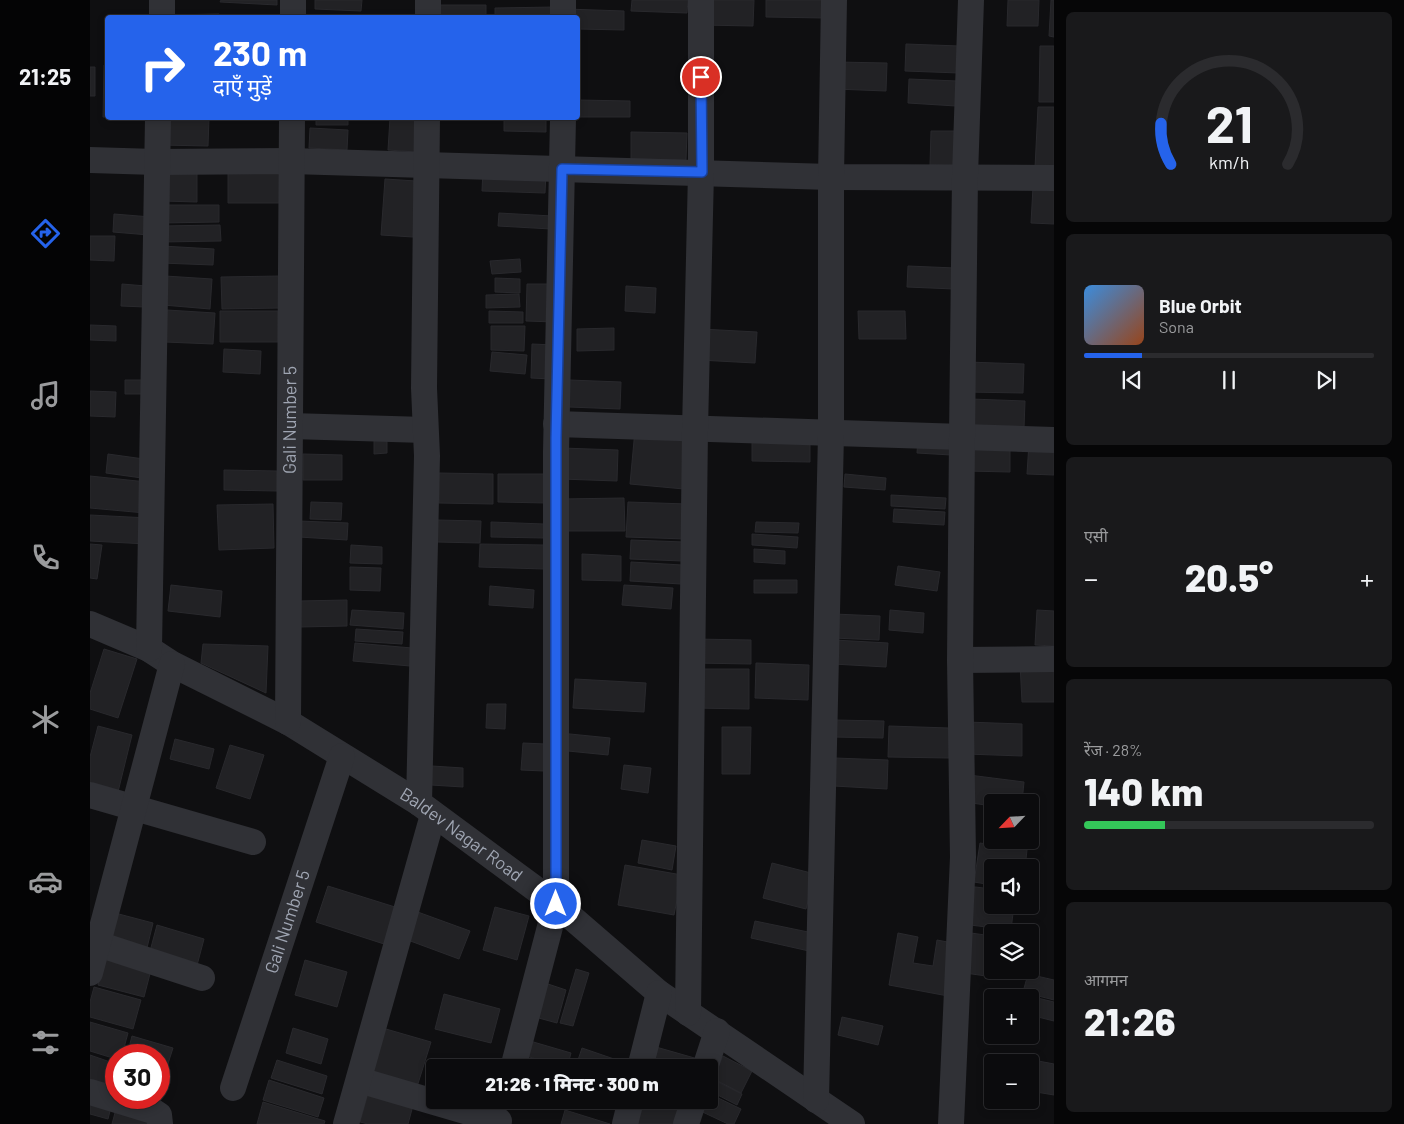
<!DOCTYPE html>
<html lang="hi">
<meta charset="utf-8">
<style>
body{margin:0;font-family:Barlow,"Noto Sans Devanagari",sans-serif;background:#19191b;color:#f1f3f6;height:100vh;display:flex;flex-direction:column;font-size:19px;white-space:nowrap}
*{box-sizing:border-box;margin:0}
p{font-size:16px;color:#9a9b9d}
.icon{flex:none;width:28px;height:28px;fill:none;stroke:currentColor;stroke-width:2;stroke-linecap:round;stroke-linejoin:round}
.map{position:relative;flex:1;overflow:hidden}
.sheet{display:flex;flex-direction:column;gap:12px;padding:12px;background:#060607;width:350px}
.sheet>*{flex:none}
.top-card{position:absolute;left:15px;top:15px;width:475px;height:105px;border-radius:5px;box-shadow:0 2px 8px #0003,0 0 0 1px #2b2b2e;background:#2563eb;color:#fff;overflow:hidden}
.needle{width:32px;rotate:245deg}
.fabs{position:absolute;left:894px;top:794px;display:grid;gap:10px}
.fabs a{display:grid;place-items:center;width:55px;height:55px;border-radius:5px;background:#0b0b0d;box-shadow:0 2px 8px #0003,0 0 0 1px #2b2b2e;font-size:25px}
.speed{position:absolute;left:15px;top:1044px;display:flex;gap:10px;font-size:25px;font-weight:700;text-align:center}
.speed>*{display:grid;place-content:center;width:65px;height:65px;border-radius:50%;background:#0b0b0d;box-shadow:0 2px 8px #0003,0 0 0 1px #2b2b2e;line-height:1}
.speed .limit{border:8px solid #d22;background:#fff;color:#111}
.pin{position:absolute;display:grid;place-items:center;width:42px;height:42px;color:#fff;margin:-21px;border:2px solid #fff;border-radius:50%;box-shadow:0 1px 5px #0007}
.me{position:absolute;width:55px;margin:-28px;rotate:0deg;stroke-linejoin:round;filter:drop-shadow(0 0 4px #0008)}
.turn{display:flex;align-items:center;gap:18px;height:105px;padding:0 25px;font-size:22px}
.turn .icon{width:65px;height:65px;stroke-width:2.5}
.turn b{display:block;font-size:35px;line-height:42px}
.big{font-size:38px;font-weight:800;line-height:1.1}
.sheet .widget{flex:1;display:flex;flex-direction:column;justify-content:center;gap:8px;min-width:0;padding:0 18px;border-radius:8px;background:#19191b}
.sheet .dial{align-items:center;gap:0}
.dial svg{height:130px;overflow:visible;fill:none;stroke:#2b2b2e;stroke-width:7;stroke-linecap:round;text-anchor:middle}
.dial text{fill:#f1f3f6;stroke:none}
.song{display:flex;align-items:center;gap:15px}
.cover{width:60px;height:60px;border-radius:8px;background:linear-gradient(135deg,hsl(210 70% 55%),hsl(20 70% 35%))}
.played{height:5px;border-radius:2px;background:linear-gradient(90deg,#2563eb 20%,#2b2b2e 20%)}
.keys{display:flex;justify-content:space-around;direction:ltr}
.heat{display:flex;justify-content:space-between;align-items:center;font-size:28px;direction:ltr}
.charge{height:8px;border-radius:4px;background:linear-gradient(90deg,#34c759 28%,#2b2b2e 0)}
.trip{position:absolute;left:336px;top:1059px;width:292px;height:50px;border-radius:5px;background:#0b0b0d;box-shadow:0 2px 8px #0003,0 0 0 1px #2b2b2e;font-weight:800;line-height:50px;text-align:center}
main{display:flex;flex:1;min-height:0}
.tab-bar{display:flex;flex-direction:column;width:90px;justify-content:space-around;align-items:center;background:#040405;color:#9a9b9d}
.tab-bar .icon{width:35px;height:35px}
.tab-bar .current{color:#2563eb}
.tab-bar b{font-size:22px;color:#f1f3f6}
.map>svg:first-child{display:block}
</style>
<main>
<nav class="tab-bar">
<b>21:25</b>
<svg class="icon current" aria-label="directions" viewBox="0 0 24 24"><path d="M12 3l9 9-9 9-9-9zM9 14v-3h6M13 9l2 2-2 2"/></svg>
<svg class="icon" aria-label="music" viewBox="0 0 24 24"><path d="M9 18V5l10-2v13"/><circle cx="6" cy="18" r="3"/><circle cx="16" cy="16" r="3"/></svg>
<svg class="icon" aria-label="phone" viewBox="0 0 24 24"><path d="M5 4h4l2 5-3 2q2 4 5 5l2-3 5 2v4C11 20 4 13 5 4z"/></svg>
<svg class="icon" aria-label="climate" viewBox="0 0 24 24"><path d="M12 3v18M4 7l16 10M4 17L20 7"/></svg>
<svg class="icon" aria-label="car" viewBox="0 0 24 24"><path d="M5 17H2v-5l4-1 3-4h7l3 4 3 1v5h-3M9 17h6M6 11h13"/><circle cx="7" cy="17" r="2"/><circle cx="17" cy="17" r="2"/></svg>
<svg class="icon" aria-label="filters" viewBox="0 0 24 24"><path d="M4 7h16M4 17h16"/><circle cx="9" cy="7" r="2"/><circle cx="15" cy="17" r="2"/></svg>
</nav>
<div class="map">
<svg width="964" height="1124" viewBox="0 0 964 1124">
<rect width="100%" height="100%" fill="#0f0f11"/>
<!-- building -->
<path fill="#222225" stroke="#29292d" d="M131 0H187V5L130 2Z
M225 0H272L271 11 225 9Z
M542 0H598L597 13 541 11Z
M613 0H664L663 26 612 25Z
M676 0H735V18L676 17Z
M918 0H949L948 26H917Z
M961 0H964V37L959 36Z
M338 5H396V18H338Z
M465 7V18H405V8Z
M476 9 534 11V30L488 29V18H476Z
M129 14V18H79V15Z
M816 44 869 46V73L815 71Z
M950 46H964V102H949Z
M746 62 797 63 796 91 745 89Z
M14 65H18V117H13Z
M0 67H5V96H0Z
M819 79 867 81 866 106 818 103Z
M488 100 540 101V117H488Z
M948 107H964V169L945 168Z
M71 118H119L118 146 70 145Z
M226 118H258V125H226Z
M300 118 329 119 326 152 298 150Z
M414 118H456V132L414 131Z
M220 128 258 130 257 150 219 148Z
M841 131H871L870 166 840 165Z
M541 132 597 133 596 160 541 159Z
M73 167H107V202L73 201Z
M393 169 456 172 455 193 392 191Z
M138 173H195V203H138Z
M295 179 326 181 323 237 291 235Z
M943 187 964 188V224L941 223Z
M70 205H129V222L70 223Z
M409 213 462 216 461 229 408 226Z
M24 214 61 217 59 235 23 232Z
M130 225 131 241 71 242V226Z
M0 236H25L24 261 0 260Z
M72 246 124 249 123 265 71 263Z
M430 259 431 272 402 274 400 261Z
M818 266 865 268 864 289 817 287Z
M75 276 122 279 120 309 73 305Z
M190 276 191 308 132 309 131 277Z
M405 278 430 279V293L405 292Z
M32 284 56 286 55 307 31 306Z
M437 284H466L465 322 436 321Z
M536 286 566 288 565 313 535 311Z
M429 294 430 307 396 308V295Z
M77 310 125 313 123 344 75 342Z
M130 311H188V342H130Z
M399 311 433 312V323H399Z
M768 311H815L816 339H769Z
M0 325 26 326V341L0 340Z
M401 326H435L434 351 401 350Z
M524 328V350L487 351V329Z
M611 329 667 332 665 363 609 360Z
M442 344 464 345 462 379 441 378Z
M134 349 171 351 170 374 133 372Z
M402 352 437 355 435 374 400 371Z
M877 362 934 364 933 393 876 392Z
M35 380H63V394H35Z
M479 380 531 382 530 409 479 407Z
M0 391 26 392 25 417 0 416Z
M881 399 935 401 934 428 881 426Z
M284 430H297V453L284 454Z
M545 430 600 436 594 489 540 484Z
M662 434 720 435V462L662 461Z
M828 439 862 441 861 455 827 453Z
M877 441 920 442V472L877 471Z
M939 443 964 444V475L937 474Z
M472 448 528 450 527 481 471 479Z
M18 454 61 460 59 479 16 473Z
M213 454 252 455V480H213Z
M134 470 187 471V491L134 490Z
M349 473 403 474V504L349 503Z
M408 474H457L456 503 408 502Z
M755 474 796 478 795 490 754 487Z
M0 476 57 482 55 513 0 508Z
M801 495 856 498 855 509 801 506Z
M534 498 535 531H472L471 499Z
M221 502 252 503 251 520 220 519Z
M538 502 597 504 596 539 536 537Z
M183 504 184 548 129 550 127 505Z
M804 509 855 512 854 525 803 522Z
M0 515 59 518 57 544 0 541Z
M347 520 391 521 390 543 347 542Z
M209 521 258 523 257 540 209 537Z
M401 522 454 524V538L401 537Z
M666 522 709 523 708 533 665 532Z
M662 534 708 537 707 548 662 545Z
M541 540 594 542 593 561 540 559Z
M0 544 12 545 7 579 0 578Z
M390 544 454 545V569L389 567Z
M261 545 292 547V564L260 563Z
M664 549 695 551V564L664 562Z
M492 554 531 556V581L492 580Z
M541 562 592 565 591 584 540 581Z
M808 566 850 572 847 591 805 585Z
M260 567 291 568 290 591 260 590Z
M664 580H707V593H664Z
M81 585 132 591 130 617 78 611Z
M534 585 583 588 581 609 532 605Z
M400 586 444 590 443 608 399 605Z
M257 600V626L209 627V601Z
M262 610 314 613 313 629 260 625Z
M800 610 834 613 833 633 799 630Z
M947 610 964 611V646L945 645Z
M744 614 790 616 789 640 743 638Z
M266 629 313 632 312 644 265 641Z
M604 639 661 640V664L604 663Z
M744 640 798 643 796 667 743 664Z
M265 643 322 648 320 666 263 661Z
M113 644 178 646 176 693 111 663Z
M14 649 47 659 28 718 0 709V693Z
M964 662V702H932L930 663Z
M666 663 719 665 718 700 665 698Z
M605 669H659V709L605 708Z
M485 679 556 683 554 712 483 708Z
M397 704H416L415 729 396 728Z
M744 720 794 721 793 738 743 737Z
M876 722 932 724V756L876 754Z
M8 726 42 735 27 796 0 789V757Z
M799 726 859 728V758L798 757Z
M632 727H661L660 774H632Z
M470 733 520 738 518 755 468 750Z
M85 739 124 749 119 769 80 759Z
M433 743 455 744 454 771 431 770Z
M140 745 174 755 160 799 126 788Z
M745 758 798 760 797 789 744 786Z
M534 765 561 768 558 793 531 789Z
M342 766 373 768V787L341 785Z
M879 775 934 782 932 802H902V806L875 802Z
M552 840 586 846 582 870 548 863Z
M890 843 937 850 935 868H902V885L884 882Z
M682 863 725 874 716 909 673 898Z
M535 865 592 875 584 915 528 905Z
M238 886 305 907 294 944 226 922Z
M877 886 902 889V905H924L921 930 872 924Z
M405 907 439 916 427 960 393 950Z
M325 911 380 931 369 959 315 939Z
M25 913 63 923 56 952 18 942Z
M665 921 723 933 719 951 661 938Z
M67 925 114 939 106 969 59 955Z
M874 932 902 936V970H919L917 979 868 972Z
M808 933 828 937 823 963 843 966 847 940 868 944 858 996 799 985Z
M16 954 62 966 54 997 8 985Z
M215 960 257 972 247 1007 205 995Z
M486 969 499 973 483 1026 470 1023Z
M938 974 964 980V1000L933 992Z
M455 983 476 990 467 1023 445 1017Z
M4 987 51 1000 43 1029 0 1017V1002Z
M354 994 410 1009 401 1043 345 1029Z
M935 995 964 1002V1021L940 1015V998H935Z
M752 1017 793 1026 788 1045 748 1035Z
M0 1022 38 1033 32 1055H26V1059L0 1051Z
M289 1027 341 1042 326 1090 275 1074Z
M203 1028 238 1039 231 1064 196 1053Z
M42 1036 83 1048 75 1073 69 1071V1055H37Z
M440 1041 481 1053 477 1068 436 1056Z
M559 1045 608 1059 606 1068H554Z
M492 1048 527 1060 525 1068H500L487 1063Z
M0 1055 26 1064V1075L21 1092 0 1085Z
M633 1056 662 1071 651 1093 622 1078Z
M933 1058 964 1064V1095L940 1091V1062H932Z
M187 1060 237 1076 232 1094 181 1078Z
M441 1061 466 1068H439Z
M69 1075 77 1077 67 1107 39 1098H69Z
M620 1078 652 1094 647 1105 620 1091Z
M179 1080 234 1098 228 1117 173 1100Z
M280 1086 325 1098 318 1124H278L270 1122Z
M620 1094 651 1109 644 1124H638L604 1108 608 1100H620Z
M0 1097 22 1103 18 1119 0 1114Z
M546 1100H597L590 1124H548Z
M173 1102 235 1121 234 1124H167Z
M26 1109 61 1118 59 1124H22Z
M475 1110 520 1124H471Z"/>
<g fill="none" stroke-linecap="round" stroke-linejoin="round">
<!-- minor -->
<g stroke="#303136" stroke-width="26">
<path d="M72 18V0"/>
<path d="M203 18V0"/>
<path d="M338 18V0"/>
<path d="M473 18V0"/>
<path d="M0 160 66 162 201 161 741 177 964 178"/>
<path d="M466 424 964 440"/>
<path d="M201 426 335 430"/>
<path id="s1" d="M0 624 59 649 82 664 198 722 329 803 466 904 569 993 762 1124"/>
<path d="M59 649 68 118"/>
<path d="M870 660 964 659"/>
<path id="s2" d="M198 722 202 118"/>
<path d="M0 795 163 842"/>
<path d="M329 803 337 456 334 388 337 118"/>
<path d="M8 944 112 978"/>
<path d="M0 973 82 664"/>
<path d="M598 1013 605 430 611 172V0"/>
<path d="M423 1068 466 904V452L473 118"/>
<path d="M550 1068 569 993"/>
<path d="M615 1068 627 1031"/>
<path d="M269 1080 409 1121"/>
<path id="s3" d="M143 1088 252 756"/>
<path d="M0 1092 63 1111 69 1115 70 1124"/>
<path d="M726 1100 741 434V177L744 0"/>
<path d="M256 1124 343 815"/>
<path d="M535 1124 541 1100"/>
<path d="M596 1124 604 1100"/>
<path d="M861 1124 873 857 870 660 872 438 875 176 881 0"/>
</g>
</g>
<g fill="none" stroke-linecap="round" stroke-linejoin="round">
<!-- route casing -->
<g stroke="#184099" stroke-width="12">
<path id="route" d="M466 904V438L472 169 612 172 611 77"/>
</g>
<!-- route -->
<use href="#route" stroke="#2563eb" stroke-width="9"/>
</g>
<g text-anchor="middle" stroke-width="5" stroke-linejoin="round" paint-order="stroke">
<!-- street labels -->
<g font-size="18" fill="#9fa5b2" stroke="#0a0a0c">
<text dy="6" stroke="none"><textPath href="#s2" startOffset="302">Gali Number 5</textPath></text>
<text dy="6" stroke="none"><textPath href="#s1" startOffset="428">Baldev Nagar Road</textPath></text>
<text dy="6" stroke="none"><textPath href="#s3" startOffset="175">Gali Number 5</textPath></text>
</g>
</g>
</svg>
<div class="fabs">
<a><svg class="needle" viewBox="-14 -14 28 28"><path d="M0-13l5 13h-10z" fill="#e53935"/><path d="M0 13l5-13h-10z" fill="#9a9b9d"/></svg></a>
<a><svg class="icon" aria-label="sound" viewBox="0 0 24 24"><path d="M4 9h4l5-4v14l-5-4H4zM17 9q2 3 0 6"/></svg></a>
<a><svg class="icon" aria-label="layers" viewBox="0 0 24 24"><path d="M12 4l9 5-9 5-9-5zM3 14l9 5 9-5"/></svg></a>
<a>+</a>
<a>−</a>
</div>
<div class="speed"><div class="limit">30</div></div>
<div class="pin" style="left:611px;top:77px;background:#d93025"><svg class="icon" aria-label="arrive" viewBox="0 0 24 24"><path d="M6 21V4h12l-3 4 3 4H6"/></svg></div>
<svg class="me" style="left:466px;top:904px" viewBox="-20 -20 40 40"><circle r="17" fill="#2563eb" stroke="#fff" stroke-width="3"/><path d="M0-11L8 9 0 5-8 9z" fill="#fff"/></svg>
<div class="trip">21:26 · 1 मिनट · 300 m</div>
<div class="top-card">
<div class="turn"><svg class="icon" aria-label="right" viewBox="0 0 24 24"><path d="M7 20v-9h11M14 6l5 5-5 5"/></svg><div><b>230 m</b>दाएँ मुड़ें</div></div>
</div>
</div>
<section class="sheet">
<div class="widget dial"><svg viewBox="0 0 100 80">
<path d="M14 69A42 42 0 1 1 86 69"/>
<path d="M14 69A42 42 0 0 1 8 44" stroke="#2563eb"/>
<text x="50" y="56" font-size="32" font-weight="700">21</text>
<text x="50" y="72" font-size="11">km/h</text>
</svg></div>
<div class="widget">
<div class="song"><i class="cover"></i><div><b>Blue Orbit</b><p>Sona</p></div></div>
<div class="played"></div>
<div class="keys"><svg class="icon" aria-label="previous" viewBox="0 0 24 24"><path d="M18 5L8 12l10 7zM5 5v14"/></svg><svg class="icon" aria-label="pause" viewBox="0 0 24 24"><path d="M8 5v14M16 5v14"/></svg><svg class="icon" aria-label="next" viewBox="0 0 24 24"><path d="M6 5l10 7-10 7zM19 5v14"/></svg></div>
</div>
<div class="widget"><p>एसी</p>
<div class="heat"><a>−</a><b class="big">20.5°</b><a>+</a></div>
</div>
<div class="widget"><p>रेंज · 28%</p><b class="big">140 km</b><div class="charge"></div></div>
<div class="widget"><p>आगमन</p><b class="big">21:26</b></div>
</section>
</main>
